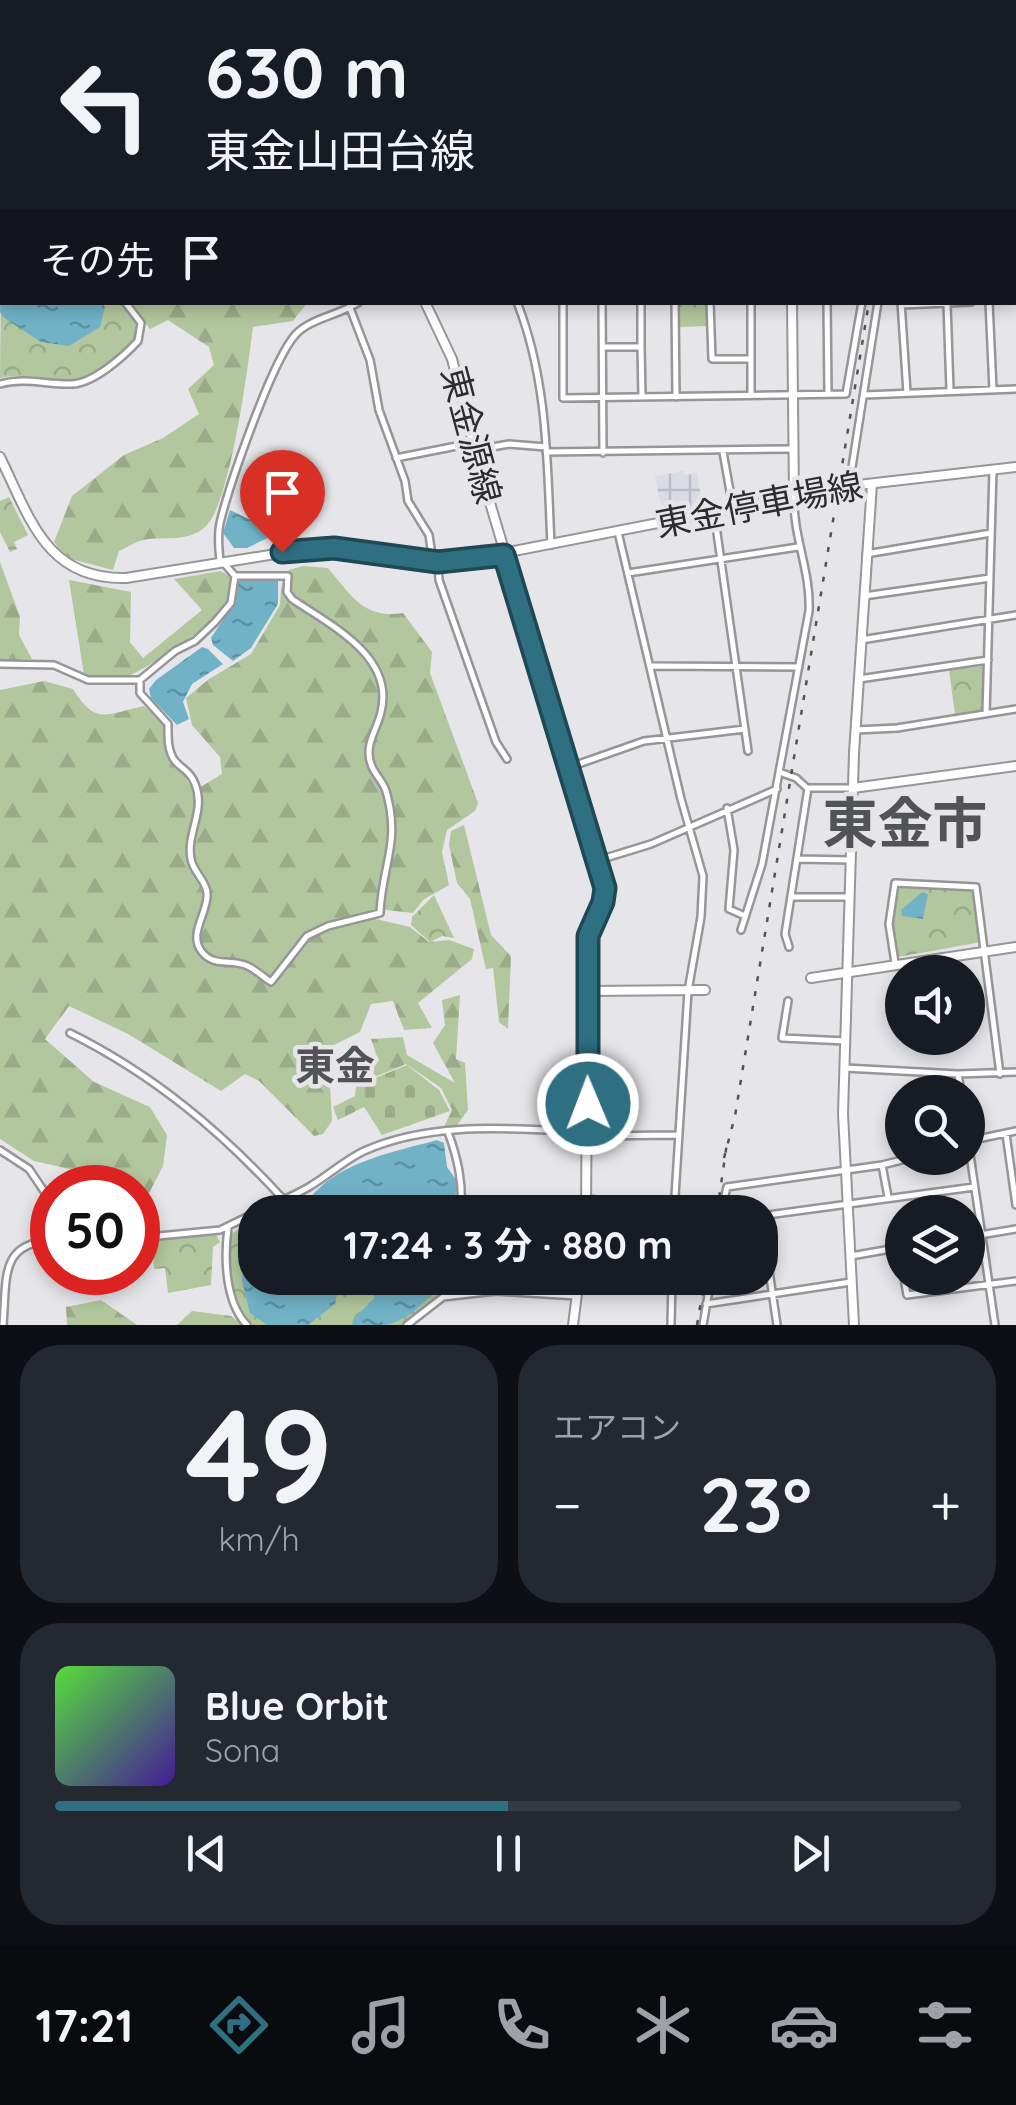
<!DOCTYPE html>
<html lang="ja">
<meta charset="utf-8">
<style>
body{margin:0;font-family:Quicksand,"Noto Sans JP",sans-serif;background:#242831;color:#f1f3f6;height:100vh;display:flex;flex-direction:column;font-size:38px;white-space:nowrap}
*{box-sizing:border-box;margin:0}
p{font-size:32px;color:#9ea1a6}
.icon{flex:none;width:55px;height:55px;fill:none;stroke:currentColor;stroke-width:2;stroke-linecap:round;stroke-linejoin:round}
.map{position:relative;height:1325px;overflow:hidden}
.side{display:flex;flex-direction:column;gap:20px;padding:20px;background:#0d0f14;flex:1}
.side>*{flex:none}
.top-card{position:absolute;left:0px;top:0px;width:1018px;height:305px;box-shadow:0 5px 15px #0003;background:#171b24;color:#f1f3f6;overflow:hidden}
.controls{position:absolute;left:885px;top:955px;display:grid;gap:20px}
.controls a{display:grid;place-items:center;width:100px;height:100px;border-radius:50%;background:#171b24;box-shadow:0 5px 15px #0003;font-size:50px}
.speed{position:absolute;left:30px;top:1165px;display:flex;gap:20px;font-size:50px;font-weight:700;text-align:center}
.speed>*{display:grid;place-content:center;width:130px;height:130px;border-radius:50%;background:#171b24;box-shadow:0 5px 15px #0003;line-height:1}
.speed .limit{border:15px solid #d22;background:#fff;color:#111}
.pin{position:absolute;display:grid;place-items:center;width:85px;height:85px;color:#fff;margin:-102px -42px;border-radius:50% 50% 50% 0;rotate:-45deg;box-shadow:0 0 10px #0007}
.pin .icon{rotate:45deg}
.me{position:absolute;width:110px;margin:-55px;rotate:359deg;stroke-linejoin:round;filter:drop-shadow(0 0 8px #0008)}
.turn{display:flex;align-items:center;gap:35px;height:210px;padding:0 40px;font-size:45px}
.turn .icon{width:130px;height:130px;stroke-width:2.5}
.turn b{display:block;font-size:70px;line-height:85px}
.then{display:flex;align-items:center;height:95px;padding:0 40px;background:#0003;gap:20px;font-size:38px}
.big{font-size:75px;font-weight:700;line-height:1.1}
.side .card{flex:1;display:flex;flex-direction:column;justify-content:center;gap:15px;min-width:0;padding:0 35px;border-radius:40px;background:#242831}
.side .dial{align-items:center;gap:0}
.dial b{font-size:130px;line-height:1}
.song{display:flex;align-items:center;gap:30px}
.cover{width:120px;height:120px;border-radius:15px;background:linear-gradient(135deg,hsl(110 70% 55%),hsl(260 70% 35%))}
.played{height:10px;border-radius:5px;background:linear-gradient(90deg,#2e6f82 50%,#363941 50%)}
.keys{display:flex;justify-content:space-around;direction:ltr}
.heat{display:flex;justify-content:space-between;align-items:center;font-size:55px;direction:ltr}
.side .tiles{flex:1;display:grid;gap:20px;grid-template-columns:1fr 1fr}
.card:last-child{grid-column:span 2}
.trip{position:absolute;left:238px;top:1195px;width:540px;height:100px;border-radius:40px;background:#171b24;box-shadow:0 5px 15px #0003;font-weight:700;line-height:100px;text-align:center}
.tabs{display:flex;height:160px;justify-content:space-around;align-items:center;background:#090b0e;color:#9ea1a6}
.tabs .icon{width:70px;height:70px}
.tabs .selected{color:#2e6f82}
.tabs b{font-size:45px;color:#f1f3f6}
.map>svg:first-child{display:block}
</style>
<div class="map">
<svg width="1016" height="1325" viewBox="0 0 1016 1325">
<defs>
<pattern id="industrial-grid" width="8" height="8" patternUnits="userSpaceOnUse" patternTransform="scale(2.5)"><rect width="8" height="8" fill="#d9dbe6"/><path d="M0 4h8M4 0v8" fill="none" stroke="#babcc6"/></pattern>
<pattern id="forest-firs" width="22" height="20" patternUnits="userSpaceOnUse" patternTransform="scale(2.5)"><rect width="22" height="20" fill="#b2c79d"/><path d="M5 1l3.5 6h-7zM16 11l3.5 6h-7z" fill="#99ab88"/></pattern>
<pattern id="cemetery-stones" width="16" height="16" patternUnits="userSpaceOnUse" patternTransform="scale(2.5)"><rect width="16" height="16" fill="#b2c79d"/><path d="M2 7V4a2 2 0 0 1 4 0v3zM10 15v-3a2 2 0 0 1 4 0v3z" fill="#99ab88"/></pattern>
<pattern id="park-crowns" width="20" height="18" patternUnits="userSpaceOnUse" patternTransform="scale(2.5)"><rect width="20" height="18" fill="#b2c79d"/><path d="M2 6a3 3 0 1 1 6 0M12 15a3 3 0 1 1 6 0" fill="none" stroke="#99ab88"/></pattern>
<pattern id="water-ripples" width="26" height="14" patternUnits="userSpaceOnUse" patternTransform="scale(2.5)"><rect width="26" height="14" fill="#71b2c7"/><path d="M2 4q2-2 4 0t4 0M15 11q2-2 4 0t4 0" fill="none" stroke="#5d91a2"/></pattern>
</defs>
<rect width="100%" height="100%" fill="#e6e6ea"/>
<!-- industrial -->
<path fill="url(#industrial-grid)" d="M684 471 685 475 697 473 704 513 663 520 655 476Z"/>
<!-- forest -->
<path fill="url(#forest-firs)" d="M34 0H272V2H34Z
M130 303H307L293 321 253 327C248 366 231 499 207 525 191 542 168 537 148 539 138 540 128 547 119 551L113 570 67 558 54 542 72 496 124 455 163 438 199 414 188 389 214 365 209 347 168 320 150 329Z
M0 562 20 617 19 635 32 659 0 661Z
M303 566 328 568C352 596 363 619 403 613L432 652 430 673 478 803 475 811 447 830 442 852 449 885 423 900 413 913 378 909 376 919 410 927 429 942 449 940 474 949 472 959 418 1003 432 1028 404 1030 393 1001 371 1004 360 1032 328 1048 332 1121 323 1134 314 1136 259 1081 245 1074 221 1091 128 1034 69 1006 45 1039 94 1082 150 1107 167 1135 163 1166 145 1201 138 1199V1188L101 1187 74 1170 34 1161 0 1139V690L44 681 73 689C96 726 106 714 144 706L164 724V745L194 791 222 774 220 757 192 725 186 698 209 679 251 654 280 605 281 589 289 570Z
M221 571 230 577C230 584 230 595 228 601 217 625 140 675 115 681 105 683 94 678 84 675L69 580 131 592 130 642 143 658 202 610 174 579Z
M464 825 491 935 511 956 508 1029 499 1022 493 968 486 969 470 899 457 883 449 845 451 831Z
M460 995 456 1059 465 1063 468 1110 455 1128 443 1129 452 1110 441 1088 406 1064 353 1086 351 1073 378 1060 371 1039 403 1037 407 1055 455 1083 433 1043 445 1025 442 1000Z
M101 1300 137 1325H67L66 1307Z
M192 1311 231 1316 243 1325H177Z"/>
<!-- cemetery -->
<path fill="url(#cemetery-stones)" d="M407 1065 439 1090 450 1111 382 1135 364 1107 338 1120 333 1107 355 1096 356 1086Z"/>
<!-- park -->
<path fill="url(#park-crowns)" d="M2 185V302L121 303 137 324 136 338 132 344C116 355 97 374 79 380 54 387 26 371 0 378Z
M680 303H708V326L680 327Z
M9 497 28 535 14 542 17 549 10 552 0 532V501Z
M985 666 983 711 955 715 949 670Z
M897 886 974 890 982 942 898 957 892 923Z
M434 895 454 938 442 936 430 942 411 925 412 917Z
M247 1225 255 1237V1278H448L441 1292 404 1325H252C237 1313 219 1249 233 1233 237 1229 243 1228 247 1225Z
M216 1235 220 1242 213 1247 211 1285 168 1293 165 1268 154 1269 152 1241Z
M908 1278H944L945 1288 910 1293Z"/>
<!-- water -->
<path fill="url(#water-ripples)" d="M2 227V302L102 303 105 307 100 327 69 346 41 342 3 317 0 312Z
M230 510 278 533 247 548H234L223 533Z
M278 578V604L251 648 233 661 213 645 211 638 234 603 237 579Z
M202 647 208 649 223 664 192 684 183 702 189 719 177 725 151 698 149 689 156 680Z
M922 892 928 894 923 919 902 916 901 910Z
M437 1140 444 1143 447 1167 457 1181 454 1212H302C324 1164 391 1153 437 1140Z
M255 1251V1278H358L338 1290 335 1304 308 1325H267L250 1313 242 1281 243 1268Z
M369 1278H443C435 1296 407 1321 386 1325 376 1325 363 1325 352 1325L353 1320 374 1298V1283Z"/>
<g fill="none" stroke-linecap="round" stroke-linejoin="round">
<!-- street casing -->
<g stroke="#969699" stroke-width="10">
<path id="street" d="M406 0 407 2
M442 0V2
M485 0V2
M530 0V2
M562 0V2
M598 0V2
M685 0V2
M765 0V2
M822 0V2
M855 0V2
M890 0V2
M969 0 970 2
M912 2 913 0
M928 2V0
M0 43H2
M1015 74H1016
M1015 230H1016
M1015 268 1016 267
M517 302C548 381 547 462 551 545
M563 302V398L846 394 862 302
M602 302 603 453
M675 302 676 397
M710 302 712 359H751
M751 302V395
M827 302 828 394
M901 302 907 393
M989 302 993 390
M947 304 950 390
M901 305 971 302
M350 308 370 360 379 410 405 481 408 501 429 535 433 562
M604 347H641L642 397
M641 347V302
M0 384C25 377 47 385 72 384 94 383 123 357 138 341L141 323 125 302
M864 395 1016 389
M475 450 509 444 546 447
M546 452 792 449
M723 452 733 508
M396 458 472 443
M849 486 878 302
M714 512 748 751
M618 532 681 799 703 876 701 917 688 991 674 1212
M866 554 991 533
M220 562C219 549 217 537 220 523 229 486 272 360 296 334 311 318 340 315 359 302
M438 562 439 580 496 742 507 759
M628 573 798 547
M864 596 990 578
M861 640 1016 615
M0 664 54 665 88 680H140L175 651 195 641 215 622 231 603 235 576 223 562
M652 666 799 667
M859 679 988 660
M140 680V693L168 724C168 736 167 750 175 761 182 769 191 772 195 784 206 811 186 833 191 859 193 872 206 880 207 893 209 912 187 934 202 952 214 967 230 959 245 965 254 968 263 977 271 982L307 936 328 926 380 913C382 864 401 843 386 791 383 781 374 774 371 764 364 745 377 730 381 712 395 656 330 625 292 599L287 592 288 576H235
M986 714 993 470
M856 730 897 728 1016 709
M570 767 644 741 745 729
M782 773 796 778 807 788H853
M727 808 734 850 729 909 745 916
M797 859 851 860
M599 860 651 844 777 789
M791 897H848
M741 930 762 864 809 611C811 572 793 537 794 497
M789 947 785 934 808 788
M895 963 889 924 895 883 976 887 1000 1074
M788 1001 782 1038 846 1041
M70 1033C154 1075 221 1131 284 1200
M845 1068 958 1074 1016 1072
M958 1074 961 1092
M448 1132C458 1159 463 1183 461 1212
M1006 1134 1016 1205
M588 1136 679 1135
M968 1141 995 1325
M968 1141 1016 1131
M0 1150 29 1169 52 1203
M882 1165 888 1197
M587 1199 717 1212
M256 1212C275 1203 295 1196 312 1185 330 1174 345 1160 364 1151 432 1120 516 1129 588 1132
M721 1212 727 1187 882 1165 910 1158
M760 1216 974 1187
M761 1216 777 1325
M228 1228C224 1258 225 1302 247 1325
M968 1237 1016 1229
M138 1238 220 1230 255 1213
M900 1248 902 1264
M851 1256 902 1247
M904 1278 907 1295 1016 1281
M946 1278 948 1290
M443 1297 495 1291 577 1296
M706 1304 851 1282
M3 1325C7 1275 0 1244 52 1240
M407 1325 443 1297 452 1278
M671 1325 672 1278
M703 1325 711 1278"/>
</g>
<!-- secondary casing -->
<g stroke="#969699" stroke-width="12">
<path id="secondary" d="M330 0 331 2
M641 0V2
M790 0V2
M1015 124H1016
M425 302 452 359 479 466 605 888 603 902 588 941 586 1212
M792 302 794 497
M0 457C30 518 46 580 126 578L307 549C358 547 407 563 457 562L849 486 1016 467
M853 788 1016 766
M811 978 1016 947
M587 991 705 990
M573 1325 579 1278
M854 1325 843 1114 854 753 872 484"/>
</g>
<!-- street -->
<use href="#street" stroke="#fff" stroke-width="5"/>
<!-- secondary -->
<use href="#secondary" stroke="#fff" stroke-width="8"/>
<!-- rail -->
<path stroke="#535355" stroke-width="2.5" stroke-dasharray="5 10" stroke-linecap="butt" d="M919 2 920 0
M724 1158 735 1116 869 302
M717 1212 727 1143
M697 1325 705 1278"/>
</g>
<g fill="none" stroke-linecap="round" stroke-linejoin="round">
<!-- route casing -->
<g stroke="#1e4854" stroke-width="25">
<path id="route" d="M282 552 334 548 438 562 504 555 605 888 603 902 588 936V1104"/>
</g>
<!-- route -->
<use href="#route" stroke="#2e6f82" stroke-width="18"/>
</g>
<g text-anchor="middle" stroke-width="9" stroke-linejoin="round" paint-order="stroke">
<!-- street labels -->
<g font-size="35" fill="#2c2c2e" stroke="#e6e6ea">
<text transform="translate(471 435) rotate(75)" y="12">東金源線</text>
<text transform="translate(759 505) rotate(-11)" y="12">東金停車場線</text>
</g>
<!-- quarter labels -->
<g font-size="40" font-weight="bold" fill="#525355" stroke="#e6e6ea">
<text x="335" y="1080">東金</text>
</g>
<!-- town labels -->
<g font-size="55" font-weight="bold" fill="#525355" stroke="#e6e6ea">
<text x="905" y="843">東金市</text>
</g>
</g>
</svg>
<div class="controls">
<a><svg class="icon" aria-label="sound" viewBox="0 0 24 24"><path d="M4 9h4l5-4v14l-5-4H4zM17 9q2 3 0 6"/></svg></a>
<a><svg class="icon" aria-label="search" viewBox="0 0 24 24"><circle cx="10" cy="10" r="6"/><path d="M15 15l6 6"/></svg></a>
<a><svg class="icon" aria-label="layers" viewBox="0 0 24 24"><path d="M12 4l9 5-9 5-9-5zM3 14l9 5 9-5"/></svg></a>
</div>
<div class="speed"><div class="limit">50</div></div>
<div class="pin" style="left:282px;top:552px;background:#d93025"><svg class="icon" aria-label="arrive" viewBox="0 0 24 24"><path d="M6 21V4h12l-3 4 3 4H6"/></svg></div>
<svg class="me" style="left:588px;top:1104px" viewBox="-20 -20 40 40"><circle r="17" fill="#2e6f82" stroke="#fff" stroke-width="3"/><path d="M0-11L8 9 0 5-8 9z" fill="#fff"/></svg>
<div class="trip">17:24 · 3 分 · 880 m</div>
<div class="top-card">
<div class="turn"><svg class="icon" aria-label="left" viewBox="0 0 24 24"><path d="M17 20v-9H6M10 6l-5 5 5 5"/></svg><div><b>630 m</b>東金山田台線</div></div>
<div class="then">その先<svg class="icon" aria-label="arrive" viewBox="0 0 24 24"><path d="M6 21V4h12l-3 4 3 4H6"/></svg></div>
</div>
</div>
<section class="side">
<div class="tiles">
<div class="card dial"><b>49</b><p>km/h</p></div>
<div class="card"><p>エアコン</p>
<div class="heat"><a>−</a><b class="big">23°</b><a>+</a></div>
</div>
<div class="card">
<div class="song"><i class="cover"></i><div><b>Blue Orbit</b><p>Sona</p></div></div>
<div class="played"></div>
<div class="keys"><svg class="icon" aria-label="previous" viewBox="0 0 24 24"><path d="M18 5L8 12l10 7zM5 5v14"/></svg><svg class="icon" aria-label="pause" viewBox="0 0 24 24"><path d="M8 5v14M16 5v14"/></svg><svg class="icon" aria-label="next" viewBox="0 0 24 24"><path d="M6 5l10 7-10 7zM19 5v14"/></svg></div>
</div>
</div>
</section>
<nav class="tabs">
<b>17:21</b>
<svg class="icon selected" aria-label="directions" viewBox="0 0 24 24"><path d="M12 3l9 9-9 9-9-9zM9 14v-3h6M13 9l2 2-2 2"/></svg>
<svg class="icon" aria-label="music" viewBox="0 0 24 24"><path d="M9 18V5l10-2v13"/><circle cx="6" cy="18" r="3"/><circle cx="16" cy="16" r="3"/></svg>
<svg class="icon" aria-label="phone" viewBox="0 0 24 24"><path d="M5 4h4l2 5-3 2q2 4 5 5l2-3 5 2v4C11 20 4 13 5 4z"/></svg>
<svg class="icon" aria-label="climate" viewBox="0 0 24 24"><path d="M12 3v18M4 7l16 10M4 17L20 7"/></svg>
<svg class="icon" aria-label="car" viewBox="0 0 24 24"><path d="M5 17H2v-5l4-1 3-4h7l3 4 3 1v5h-3M9 17h6M6 11h13"/><circle cx="7" cy="17" r="2"/><circle cx="17" cy="17" r="2"/></svg>
<svg class="icon" aria-label="filters" viewBox="0 0 24 24"><path d="M4 7h16M4 17h16"/><circle cx="9" cy="7" r="2"/><circle cx="15" cy="17" r="2"/></svg>
</nav>
